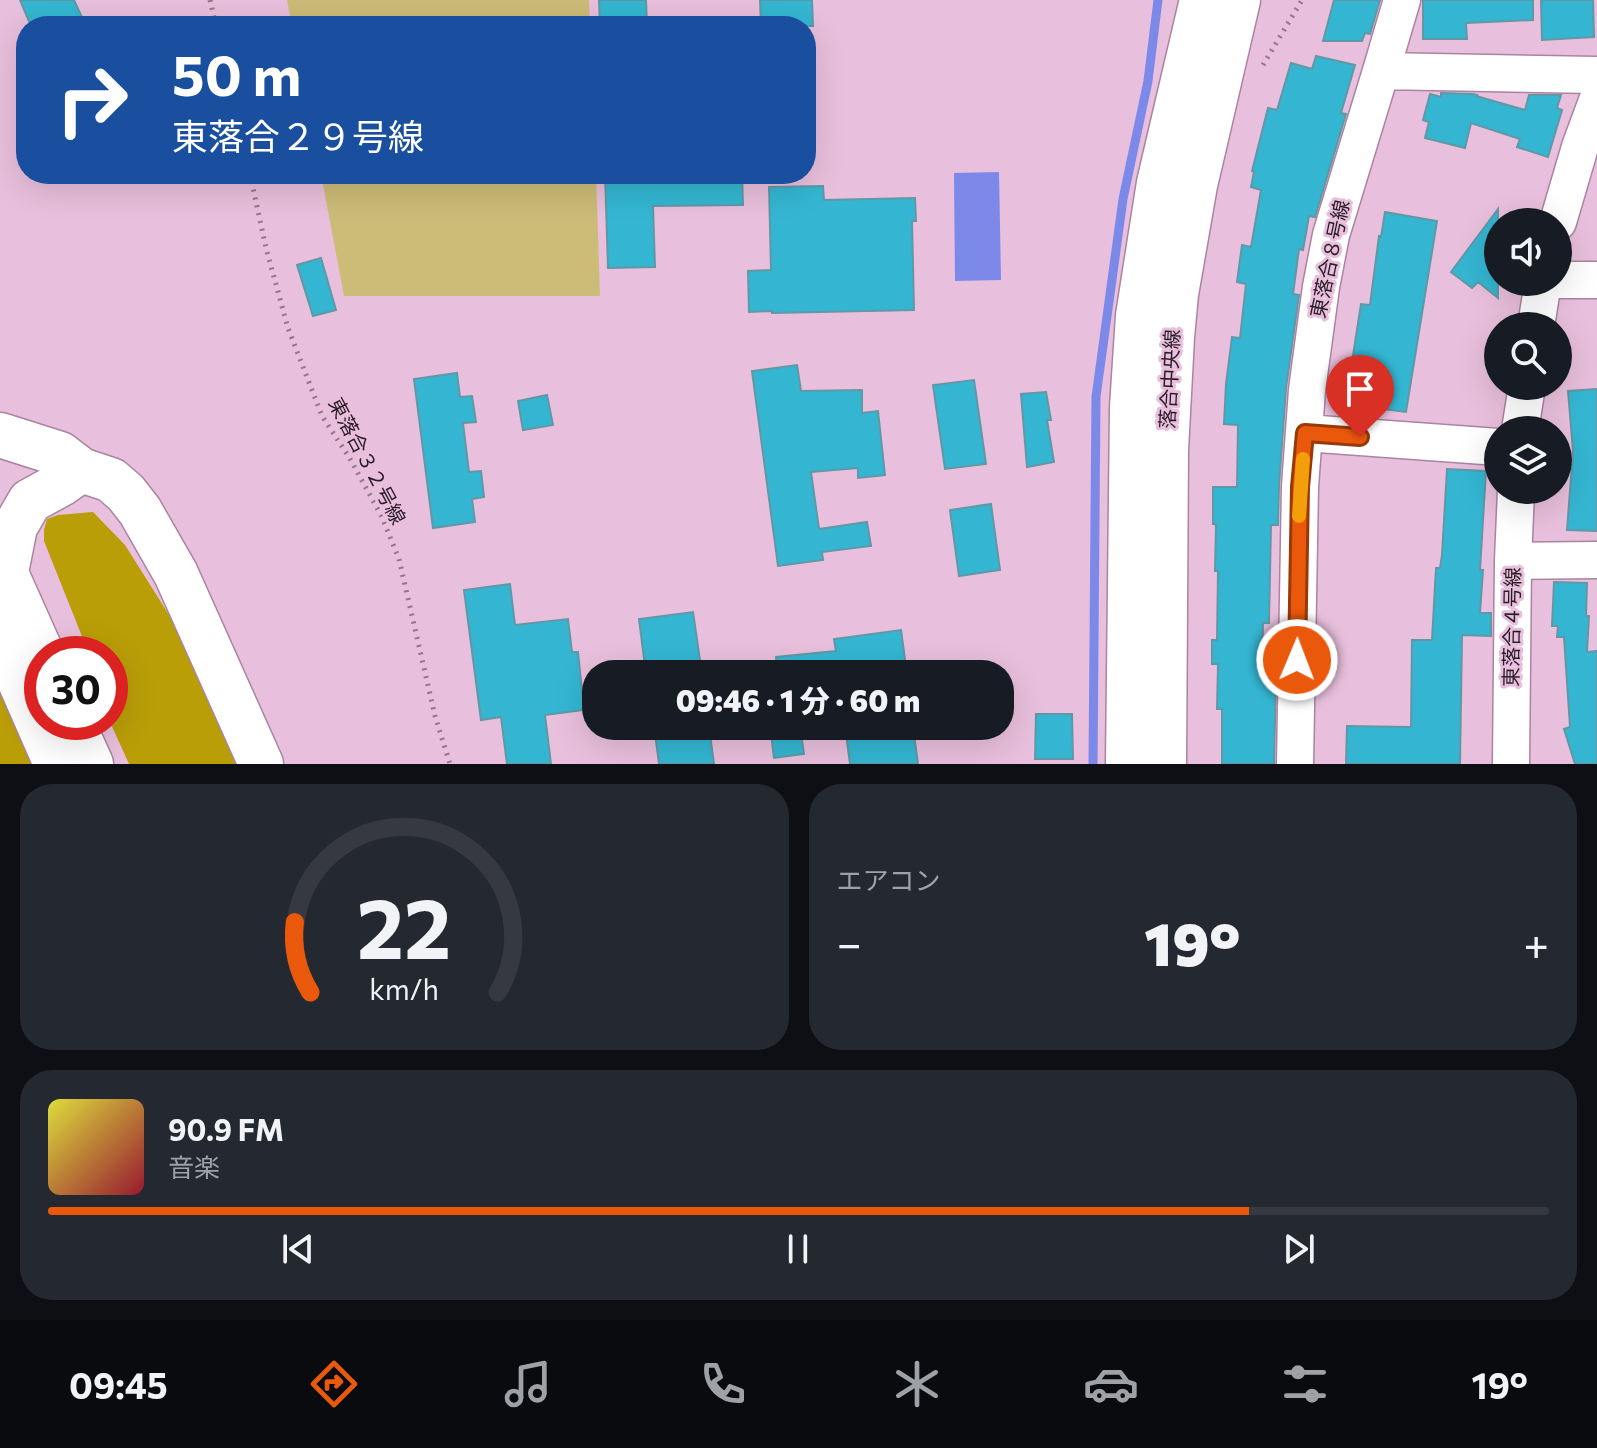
<!DOCTYPE html>
<html lang="ja">
<meta charset="utf-8">
<style>
body{margin:0;font-family:Commissioner,"Noto Sans JP",sans-serif;background:#242831;color:#f1f3f6;height:100vh;display:flex;flex-direction:column;font-size:30px;white-space:nowrap}
*{box-sizing:border-box;margin:0}
p{font-size:26px;color:#9ea1a6}
.icon{flex:none;width:44px;height:44px;fill:none;stroke:currentColor;stroke-width:2;stroke-linecap:round;stroke-linejoin:round}
.map{position:relative;height:764px;overflow:hidden}
.drawer{display:flex;flex-direction:column;gap:20px;padding:20px;background:#0d0f14;flex:1}
.drawer>*{flex:none}
.top-card{position:absolute;left:16px;top:16px;width:800px;height:168px;border-radius:32px;box-shadow:0 8px 32px #0002;background:#1a4fa0;color:#fff;overflow:hidden}
.buttons{position:absolute;left:1484px;top:208px;display:grid;gap:16px}
.buttons a{display:grid;place-items:center;width:88px;height:88px;border-radius:50%;background:#171b24;box-shadow:0 8px 32px #0002;font-size:40px}
.speed{position:absolute;left:24px;top:636px;display:flex;gap:16px;font-size:40px;font-weight:700;text-align:center}
.speed>*{display:grid;place-content:center;width:104px;height:104px;border-radius:50%;background:#171b24;box-shadow:0 8px 32px #0002;line-height:1}
.speed .limit{border:12px solid #d22;background:#fff;color:#111}
.pin{position:absolute;display:grid;place-items:center;width:68px;height:68px;color:#fff;margin:-82px -34px;border-radius:50% 50% 50% 0;rotate:-45deg;box-shadow:0 0 8px #0007}
.pin .icon{rotate:45deg}
.me{position:absolute;width:88px;margin:-44px;rotate:1deg;stroke-linejoin:round;filter:drop-shadow(0 0 6px #0008)}
.turn{display:flex;align-items:center;gap:28px;height:168px;padding:0 24px;font-size:36px}
.turn .icon{width:104px;height:104px;stroke-width:2.5}
.turn b{display:block;font-size:56px;line-height:68px}
.big{font-size:60px;font-weight:800;line-height:1.1}
.drawer .widget{flex:1;display:flex;flex-direction:column;justify-content:center;gap:12px;min-width:0;padding:0 28px;border-radius:32px;background:#242831}
.drawer .dial{align-items:center;gap:0}
.dial svg{height:208px;overflow:visible;fill:none;stroke:#363941;stroke-width:7;stroke-linecap:round;text-anchor:middle}
.dial text{fill:#f1f3f6;stroke:none}
.song{display:flex;align-items:center;gap:24px}
.cover{width:96px;height:96px;border-radius:12px;background:linear-gradient(135deg,hsl(60 70% 55%),hsl(350 70% 35%))}
.played{height:8px;border-radius:4px;background:linear-gradient(90deg,#ea580c 80%,#363941 80%)}
.keys{display:flex;justify-content:space-around;direction:ltr}
.heat{display:flex;justify-content:space-between;align-items:center;font-size:44px;direction:ltr}
.drawer .tiles{flex:1;display:grid;gap:20px;grid-template-columns:1fr 1fr}
.widget:last-child{grid-column:span 2}
.trip{position:absolute;left:582px;top:660px;width:432px;height:80px;border-radius:32px;background:#171b24;box-shadow:0 8px 32px #0002;font-weight:800;line-height:80px;text-align:center}
.tabs{display:flex;height:128px;justify-content:space-around;align-items:center;background:#090b0e;color:#9ea1a6}
.tabs .icon{width:56px;height:56px}
.tabs .on{color:#ea580c}
.tabs b{font-size:36px;color:#f1f3f6}
.map>svg:first-child{display:block}
</style>
<div class="map">
<svg width="1597" height="764" viewBox="0 0 1597 764">
<rect width="100%" height="100%" fill="#e8bfdc"/>
<!-- green -->
<path fill="#ccbc78" d="M287 0H589L590 26H292Z
M321 174H596L600 296H344Z"/>
<!-- forest -->
<path fill="#ba9e08" d="M93 512 125 545 188 645 240 764H129L110 722V654H89L44 541V530L47 519 58 515Z
M0 670 41 764H0Z"/>
<!-- water -->
<path fill="#7c89e9" d="M999 172 1001 280 955 281 954 173Z"/>
<g fill="none" stroke-linecap="round" stroke-linejoin="round">
<!-- stream -->
<path stroke="#7c89e9" stroke-width="9" d="M1093 764 1096 397 1123 199 1148 81 1158 0"/>
</g>
<!-- building -->
<path fill="#34b6d2" stroke="#6297a5" stroke-width="2" d="M20 0H74L86 26H31Z
M599 0H646L647 26H600Z
M760 0H812L813 26H761Z
M1334 0H1380L1370 34 1365 33 1362 41H1323Z
M1423 0H1533V20L1466 23 1467 39H1423Z
M1541 0H1593L1594 37 1542 40Z
M1316 56 1355 65 1341 113 1346 114 1315 217 1309 216 1303 250 1299 249 1293 294 1299 295 1286 388 1279 486 1278 525H1271L1269 623H1263L1262 674H1276L1274 764H1222V709H1217L1218 664H1212V640H1217L1218 571H1215L1216 524H1213V487H1237L1238 425 1224 424 1226 384 1232 337 1240 338 1246 284 1237 282 1242 245 1251 247 1261 190 1251 187 1254 172 1252 171 1268 108 1277 110 1291 63 1312 69Z
M1441 93 1473 94 1477 95 1476 96 1525 110 1529 95H1561L1557 108 1562 110 1548 157 1517 147 1520 139 1471 123 1465 148 1425 138 1429 122 1423 120 1430 94 1441 97Z
M605 174H742L743 205 653 206 655 267 608 268Z
M823 186 824 200 915 198 916 221H912L914 310 772 313V311L749 312 748 271 771 270 769 187Z
M1498 209V298L1478 282 1472 288 1451 272Z
M1385 212 1437 221 1406 412 1366 407 1367 398 1347 394 1361 304 1370 305 1379 236 1381 237Z
M321 258 336 310 313 316 297 265Z
M797 365 801 391 862 390V413L878 411 885 475 858 478V468L811 472 819 529 867 522 871 546 822 552 823 560 778 566 752 371Z
M457 373 460 397 472 396 476 422 463 423 469 472 481 471 484 497 472 499 475 522 433 528 414 379Z
M974 380 986 464 945 469 933 385Z
M1597 389V531L1567 530 1573 451 1568 391Z
M1046 392 1051 420H1047L1054 462 1027 467 1021 394Z
M547 395 553 425 523 430 518 401Z
M1447 469 1486 471 1480 570H1483L1480 613H1491V636L1462 635 1460 764H1346L1347 726 1411 727 1412 640H1432L1436 568H1440L1442 555Z
M991 504 1000 570 959 576 950 510Z
M1554 582 1587 583 1586 616H1589L1587 652 1597 651V764H1575L1564 729 1570 727 1564 637H1557L1558 626H1552Z
M510 584 515 625 568 619 572 652H578L584 710 545 715 551 764H507L501 717 481 720 464 590Z
M693 612 702 674H646L639 619Z
M901 630 907 674H777L776 657 836 651 834 639Z
M1036 714H1072L1073 759H1035Z
M654 726H709L714 764H659Z
M770 726H800L804 754 774 758Z
M845 726H913L918 764H850Z"/>
<g fill="none" stroke-linecap="round" stroke-linejoin="round">
<!-- street casing -->
<g stroke="#aa84a0" stroke-width="39">
<path id="street" d="M1381 71 1402 0
M1558 222 1580 147 1597 101
M1558 280H1597
M1536 326 1543 282
M1520 430 1527 386
M1305 433 1498 447
M1513 561 1597 560
M1295 764 1300 487 1307 390 1321 287 1331 235 1381 71 1597 75
M1511 764 1513 561 1516 490"/>
</g>
<!-- secondary casing -->
<g stroke="#aa84a0" stroke-width="47">
<path id="secondary" d="M0 435 60 454 81 470 111 480 126 493 140 511 176 574 261 764
M0 560 42 654
M6 572 15 527 30 501 61 484 81 470
M0 636 56 764
M72 722 91 764
M1128 764 1132 408 1138 316 1159 183 1202 0
M1164 764 1166 450 1172 337 1176 294 1195 185 1238 0"/>
</g>
<!-- path -->
<path stroke="#94778c" stroke-width="5" stroke-dasharray="2 6" stroke-linecap="butt" d="M210 0 216 26
M1263 65 1302 0
M250 174 266 248 288 328 322 416 349 457 381 515 399 559 435 716 450 764"/>
<!-- street -->
<use href="#street" stroke="#fff" stroke-width="36"/>
<!-- secondary -->
<use href="#secondary" stroke="#fff" stroke-width="44"/>
</g>
<g fill="none" stroke-linecap="round" stroke-linejoin="round">
<!-- route casing -->
<g stroke="#983908" stroke-width="20">
<path id="route" d="M1297 660 1300 487 1305 433 1360 437"/>
</g>
<!-- route -->
<use href="#route" stroke="#ea580c" stroke-width="14"/>
<!-- slow -->
<path stroke="#f59e0b" stroke-width="14" d="M1299 516 1303 459"/>
</g>
<g text-anchor="middle" stroke-width="6" stroke-linejoin="round" paint-order="stroke">
<!-- street labels -->
<g font-size="20" fill="#291b26" stroke="#e8bfdc">
<text transform="translate(1330 259) rotate(-78)" y="7">東落合８号線</text>
<text transform="translate(1170 379) rotate(-87)" y="7">落合中央線</text>
<text transform="translate(367 461) rotate(62)" y="7">東落合３２号線</text>
<text transform="translate(1512 627) rotate(-89)" y="7">東落合４号線</text>
</g>
</g>
</svg>
<div class="buttons">
<a><svg class="icon" aria-label="sound" viewBox="0 0 24 24"><path d="M4 9h4l5-4v14l-5-4H4zM17 9q2 3 0 6"/></svg></a>
<a><svg class="icon" aria-label="search" viewBox="0 0 24 24"><circle cx="10" cy="10" r="6"/><path d="M15 15l6 6"/></svg></a>
<a><svg class="icon" aria-label="layers" viewBox="0 0 24 24"><path d="M12 4l9 5-9 5-9-5zM3 14l9 5 9-5"/></svg></a>
</div>
<div class="speed"><div class="limit">30</div></div>
<div class="pin" style="left:1360px;top:437px;background:#d93025"><svg class="icon" aria-label="arrive" viewBox="0 0 24 24"><path d="M6 21V4h12l-3 4 3 4H6"/></svg></div>
<svg class="me" style="left:1297px;top:660px" viewBox="-20 -20 40 40"><circle r="17" fill="#ea580c" stroke="#fff" stroke-width="3"/><path d="M0-11L8 9 0 5-8 9z" fill="#fff"/></svg>
<div class="trip">09:46 · 1 分 · 60 m</div>
<div class="top-card">
<div class="turn"><svg class="icon" aria-label="right" viewBox="0 0 24 24"><path d="M7 20v-9h11M14 6l5 5-5 5"/></svg><div><b>50 m</b>東落合２９号線</div></div>
</div>
</div>
<section class="drawer">
<div class="tiles">
<div class="widget dial"><svg viewBox="0 0 100 80">
<path d="M14 69A42 42 0 1 1 86 69"/>
<path d="M14 69A42 42 0 0 1 8 42" stroke="#ea580c"/>
<text x="50" y="56" font-size="32" font-weight="700">22</text>
<text x="50" y="72" font-size="11">km/h</text>
</svg></div>
<div class="widget"><p>エアコン</p>
<div class="heat"><a>−</a><b class="big">19°</b><a>+</a></div>
</div>
<div class="widget">
<div class="song"><i class="cover"></i><div><b>90.9 FM</b><p>音楽</p></div></div>
<div class="played"></div>
<div class="keys"><svg class="icon" aria-label="previous" viewBox="0 0 24 24"><path d="M18 5L8 12l10 7zM5 5v14"/></svg><svg class="icon" aria-label="pause" viewBox="0 0 24 24"><path d="M8 5v14M16 5v14"/></svg><svg class="icon" aria-label="next" viewBox="0 0 24 24"><path d="M6 5l10 7-10 7zM19 5v14"/></svg></div>
</div>
</div>
</section>
<nav class="tabs">
<b>09:45</b>
<svg class="icon on" aria-label="directions" viewBox="0 0 24 24"><path d="M12 3l9 9-9 9-9-9zM9 14v-3h6M13 9l2 2-2 2"/></svg>
<svg class="icon" aria-label="music" viewBox="0 0 24 24"><path d="M9 18V5l10-2v13"/><circle cx="6" cy="18" r="3"/><circle cx="16" cy="16" r="3"/></svg>
<svg class="icon" aria-label="phone" viewBox="0 0 24 24"><path d="M5 4h4l2 5-3 2q2 4 5 5l2-3 5 2v4C11 20 4 13 5 4z"/></svg>
<svg class="icon" aria-label="climate" viewBox="0 0 24 24"><path d="M12 3v18M4 7l16 10M4 17L20 7"/></svg>
<svg class="icon" aria-label="car" viewBox="0 0 24 24"><path d="M5 17H2v-5l4-1 3-4h7l3 4 3 1v5h-3M9 17h6M6 11h13"/><circle cx="7" cy="17" r="2"/><circle cx="17" cy="17" r="2"/></svg>
<svg class="icon" aria-label="filters" viewBox="0 0 24 24"><path d="M4 7h16M4 17h16"/><circle cx="9" cy="7" r="2"/><circle cx="15" cy="17" r="2"/></svg>
<b>19°</b>
</nav>
